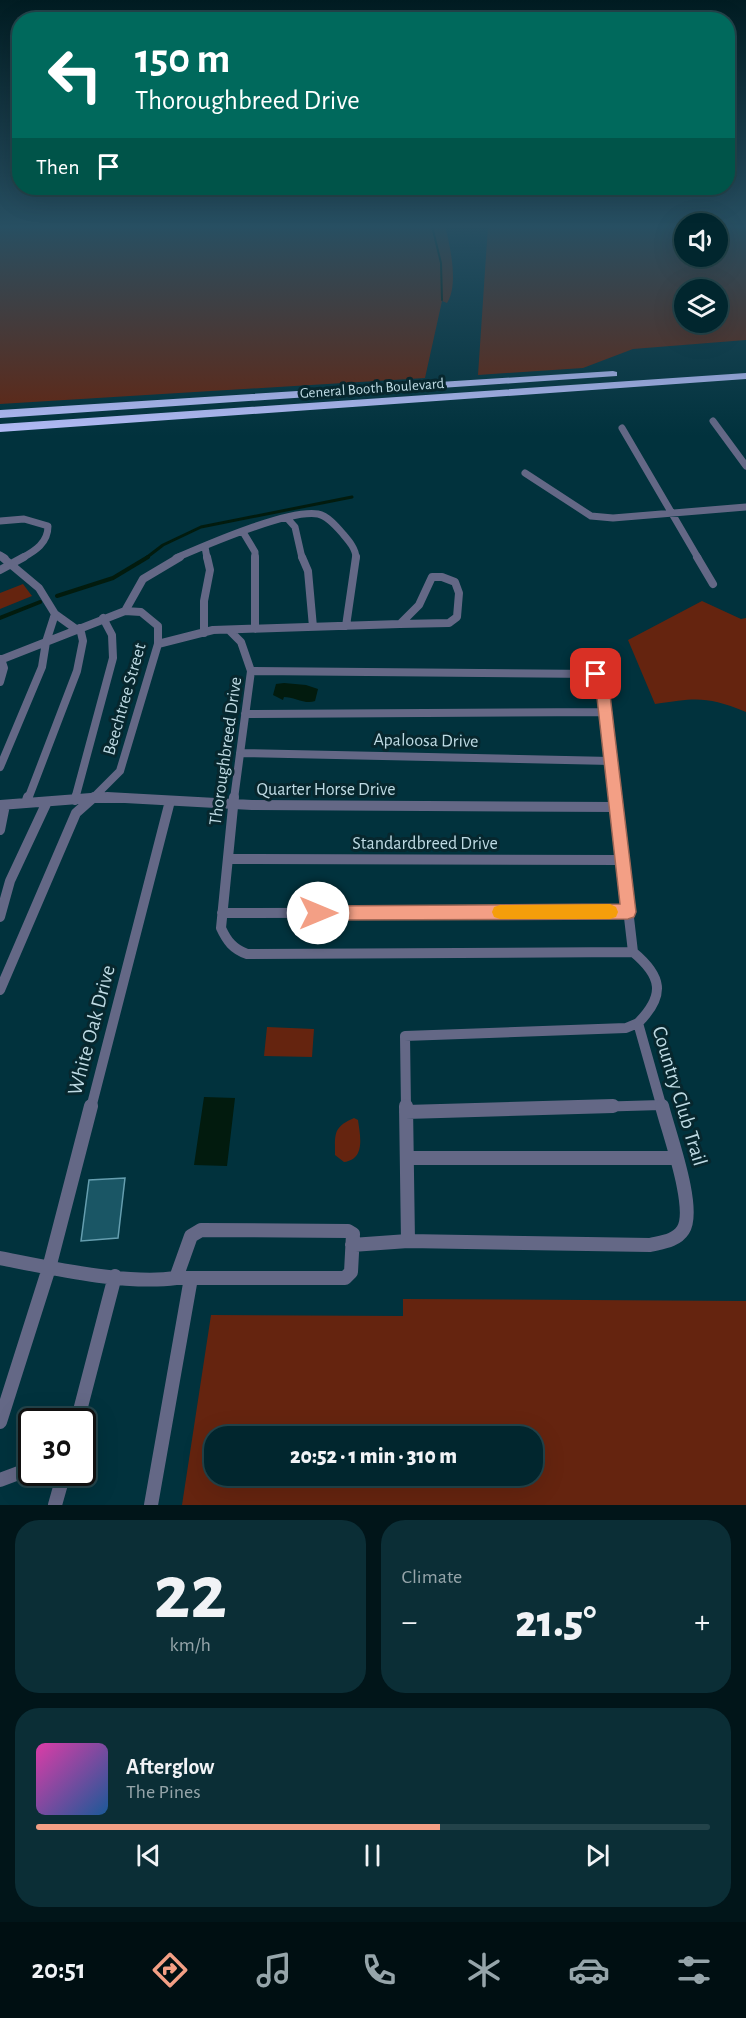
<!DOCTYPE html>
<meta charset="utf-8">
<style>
body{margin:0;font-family:"Alegreya Sans",sans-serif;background:#0b2e36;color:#f1f3f6;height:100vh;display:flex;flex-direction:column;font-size:22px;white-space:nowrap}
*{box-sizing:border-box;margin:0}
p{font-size:20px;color:#96a5aa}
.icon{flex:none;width:33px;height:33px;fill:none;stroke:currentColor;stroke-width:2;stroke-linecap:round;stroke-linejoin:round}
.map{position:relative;height:1505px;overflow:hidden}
.side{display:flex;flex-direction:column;gap:15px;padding:15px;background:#011519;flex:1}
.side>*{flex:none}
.banner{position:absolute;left:12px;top:12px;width:723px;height:183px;border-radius:24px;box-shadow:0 6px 24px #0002,0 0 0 2px #23434a;background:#00695c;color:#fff;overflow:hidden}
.buttons{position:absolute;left:674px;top:213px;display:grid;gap:12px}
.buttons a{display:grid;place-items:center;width:54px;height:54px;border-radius:50%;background:#01262e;box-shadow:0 6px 24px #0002,0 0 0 2px #23434a;font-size:30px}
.speed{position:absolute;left:18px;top:1408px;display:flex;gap:12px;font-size:30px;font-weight:700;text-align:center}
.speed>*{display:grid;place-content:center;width:78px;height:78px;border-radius:50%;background:#01262e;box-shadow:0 6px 24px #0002,0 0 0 2px #23434a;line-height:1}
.speed .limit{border:3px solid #111;border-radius:9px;background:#fff;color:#111}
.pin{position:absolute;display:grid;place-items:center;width:51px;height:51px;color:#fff;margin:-26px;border-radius:12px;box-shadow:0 3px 9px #0006}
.me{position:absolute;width:66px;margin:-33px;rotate:90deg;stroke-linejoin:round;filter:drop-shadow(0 0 4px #0008)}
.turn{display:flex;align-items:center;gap:21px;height:126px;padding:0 24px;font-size:27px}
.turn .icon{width:78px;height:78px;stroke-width:2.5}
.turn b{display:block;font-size:42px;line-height:51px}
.then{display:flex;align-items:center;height:57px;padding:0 24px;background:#0003;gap:12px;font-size:22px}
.big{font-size:45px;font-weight:800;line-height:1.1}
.side .widget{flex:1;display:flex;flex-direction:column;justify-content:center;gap:9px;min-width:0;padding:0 21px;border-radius:24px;background:#0b2e36}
.side .dial{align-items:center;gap:0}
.dial b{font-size:78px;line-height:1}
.song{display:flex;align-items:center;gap:18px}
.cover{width:72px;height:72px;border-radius:9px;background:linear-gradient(135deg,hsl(320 70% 55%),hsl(210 70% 35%))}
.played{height:6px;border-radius:3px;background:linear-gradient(90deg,#f39f85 60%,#23434a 60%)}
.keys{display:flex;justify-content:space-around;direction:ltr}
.heat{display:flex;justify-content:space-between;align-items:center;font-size:33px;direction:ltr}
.side .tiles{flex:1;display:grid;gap:15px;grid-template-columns:1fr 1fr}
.widget:last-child{grid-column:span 2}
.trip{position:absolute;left:204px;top:1426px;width:339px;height:60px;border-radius:24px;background:#01262e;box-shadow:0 6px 24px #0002,0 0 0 2px #23434a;font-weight:800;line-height:60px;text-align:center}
.tab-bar{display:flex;height:96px;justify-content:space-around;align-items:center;background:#000f12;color:#96a5aa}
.tab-bar .icon{width:42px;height:42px}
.tab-bar .on{color:#f39f85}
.tab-bar b{font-size:27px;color:#f1f3f6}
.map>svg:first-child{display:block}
</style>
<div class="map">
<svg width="746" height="1505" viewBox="0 0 746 1505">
<rect width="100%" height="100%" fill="#01323d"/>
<!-- green -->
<path fill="#65240f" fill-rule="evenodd" d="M0 226H445C450 245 459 285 447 303L442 301 425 378 0 404Z
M488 226H684V256H717V226H746V340L633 349 583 368 478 375ZM684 290H717V322H684Z
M23 584 32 596 0 609V593Z
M702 601 741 619 746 618V712C706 696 697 698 655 704L628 640Z
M267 1027 314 1029 312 1057 264 1056Z
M354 1118 358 1120C360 1135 366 1159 344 1162L335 1155C335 1134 333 1127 354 1118Z
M403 1299 746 1301V1505H182L211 1315 403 1316ZM214 1437H532V1476H214Z"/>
<!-- water -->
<path fill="#021b0e" d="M284 683 306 685 318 689 315 701C306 705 294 697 284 697L283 700 273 695 276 684Z
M204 1097 235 1098 227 1166 194 1165Z"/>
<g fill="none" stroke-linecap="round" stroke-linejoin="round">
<!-- stream-far2 -->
<path stroke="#021b0e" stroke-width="2" d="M432 226 441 263 442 300"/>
<!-- stream-far1 -->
<path stroke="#021b0e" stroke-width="3" d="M146 558 163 545 201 527 352 497"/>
<!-- stream -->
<path stroke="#021b0e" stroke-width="4" d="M57 596 113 578 148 557
M0 618 40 602"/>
</g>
<!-- building -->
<path fill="#1a5665" stroke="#659eaf" stroke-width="1.5" d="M125 1178 118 1238 81 1241 89 1180Z"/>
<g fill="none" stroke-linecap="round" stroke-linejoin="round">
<!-- street-far3 -->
<path stroke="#646886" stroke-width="7" d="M713 421 746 466
M622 428 698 558
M525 473 591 516 613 518 746 507
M287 518 295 527 302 558
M0 521 24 519 48 526C48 543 35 551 22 558
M243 532 255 552V558
M205 547 207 558
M0 555 5 558
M176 558C206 545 288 509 318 514 328 516 337 527 343 534 349 541 356 549 356 558"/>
<!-- street-far2 -->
<path stroke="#646886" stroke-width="8" d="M2 557 39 588 55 614
M255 557V629
M302 557 308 571 313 627
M697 557 713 584
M0 570 24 557
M432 577H442L455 582 459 593 457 617 449 623 400 624 419 605Z
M125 611 143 579 180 557
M346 626 356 557
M229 630 241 642 251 671
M204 633V601L210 570 207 557
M158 644 213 630 400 624
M0 660 125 611 141 612 158 626V644L120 771 92 799
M0 682 4 668 1 659
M245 714 605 712
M240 753 611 761
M0 767 42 667 46 642 55 614 76 629
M28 799 77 671 83 641 80 628
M75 799 113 658 112 635 103 618
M84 799H134
M234 799 251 671 596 674 601 678 615 799"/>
<!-- street-far1 -->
<path stroke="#646886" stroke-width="10" d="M107 797 252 805 616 807
M234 797 221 928C227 941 233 949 247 954L633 952
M615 797 633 952
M75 800 76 797
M26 803 28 797
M0 805 104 797
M0 830 5 805
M228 859 622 860
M222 913 628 912
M0 917 10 881 47 802
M633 952C662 976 666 995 638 1023
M0 990 76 813 94 797
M91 1108 170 801
M406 1108 405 1036 626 1028 638 1023 662 1108
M559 1108 661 1105"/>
<!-- street -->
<path stroke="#646886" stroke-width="14" d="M406 1106 408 1241
M406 1112 613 1106
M407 1158H676
M201 1230 348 1231 353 1234 351 1272 345 1278H176L191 1236Z
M408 1241 650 1245C662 1242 676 1241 683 1230 697 1209 668 1131 662 1106
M352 1245 408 1241
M0 1258C51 1268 126 1285 176 1278
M0 1422 49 1268 91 1106
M77 1422 115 1276
M0 1480 32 1468
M55 1505 64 1473
M151 1505 191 1278"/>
<!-- highway -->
<path fill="#b4bdf8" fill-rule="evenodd" d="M613 371 617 372V376L0 418V410Z
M746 373V379L0 432V424Z"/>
</g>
<!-- sky -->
<linearGradient id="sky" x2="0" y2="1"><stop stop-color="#011c22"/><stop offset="0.52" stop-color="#274f62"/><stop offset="1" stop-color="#274f62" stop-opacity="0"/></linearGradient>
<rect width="746" height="436" fill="url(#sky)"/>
<!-- route -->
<path fill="#f39f85" stroke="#9e6756" stroke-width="1.5" d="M596 669 608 678 636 912 634 917 628 919 318 920 312 918 310 913 312 908 318 906 620 904 595 680 589 674Z"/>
<!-- slow -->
<path fill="#f59e0b" d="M610 904 616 907 618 912 616 917 610 919H500L494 917 492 912 494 907 500 905Z"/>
<g text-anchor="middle" stroke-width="6" stroke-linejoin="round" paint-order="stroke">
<!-- far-street labels -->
<g font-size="15" fill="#bedae3" stroke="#07272e">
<text transform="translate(372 388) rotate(-4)" y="5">General Booth Boulevard</text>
</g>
<!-- street labels -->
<g font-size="18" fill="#bedae3" stroke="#07272e">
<text transform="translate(124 699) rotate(-74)" y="6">Beechtree Street</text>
<text transform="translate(426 740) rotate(1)" y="6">Apaloosa Drive</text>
<text transform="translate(225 751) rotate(-82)" y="6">Thoroughbreed Drive</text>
<text x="326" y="795">Quarter Horse Drive</text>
<text x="425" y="849">Standardbreed Drive</text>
</g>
<!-- near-street labels -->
<g font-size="21" fill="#bedae3" stroke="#07272e">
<text transform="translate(91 1030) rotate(-75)" y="7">White Oak Drive</text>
<text transform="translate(680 1096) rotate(73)" y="7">Country Club Trail</text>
</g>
</g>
</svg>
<div class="buttons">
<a><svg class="icon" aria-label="sound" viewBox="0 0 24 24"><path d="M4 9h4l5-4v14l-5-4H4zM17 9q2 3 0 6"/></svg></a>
<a><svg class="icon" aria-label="layers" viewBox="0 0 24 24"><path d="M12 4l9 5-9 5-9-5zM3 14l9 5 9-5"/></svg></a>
</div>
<div class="speed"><div class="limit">30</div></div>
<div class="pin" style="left:596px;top:674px;background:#d93025"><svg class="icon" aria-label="arrive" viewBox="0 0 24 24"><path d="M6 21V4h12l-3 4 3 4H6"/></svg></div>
<svg class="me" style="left:318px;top:913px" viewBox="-20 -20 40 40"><circle r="19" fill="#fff"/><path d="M0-13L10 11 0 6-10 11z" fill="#f39f85"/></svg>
<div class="trip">20:52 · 1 min · 310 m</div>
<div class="banner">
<div class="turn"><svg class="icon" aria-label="left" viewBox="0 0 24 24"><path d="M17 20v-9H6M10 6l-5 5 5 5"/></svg><div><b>150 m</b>Thoroughbreed Drive</div></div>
<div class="then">Then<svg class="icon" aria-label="arrive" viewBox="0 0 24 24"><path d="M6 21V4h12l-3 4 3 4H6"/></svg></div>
</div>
</div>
<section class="side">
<div class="tiles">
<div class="widget dial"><b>22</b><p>km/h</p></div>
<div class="widget"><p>Climate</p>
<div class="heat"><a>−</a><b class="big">21.5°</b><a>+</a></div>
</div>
<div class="widget">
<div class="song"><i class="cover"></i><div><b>Afterglow</b><p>The Pines</p></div></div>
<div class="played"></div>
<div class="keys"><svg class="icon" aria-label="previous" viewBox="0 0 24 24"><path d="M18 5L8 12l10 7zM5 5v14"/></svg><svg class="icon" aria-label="pause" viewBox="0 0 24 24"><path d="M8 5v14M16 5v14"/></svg><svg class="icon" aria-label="next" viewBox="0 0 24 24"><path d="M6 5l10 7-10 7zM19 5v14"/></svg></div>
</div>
</div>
</section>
<nav class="tab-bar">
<b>20:51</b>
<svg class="icon on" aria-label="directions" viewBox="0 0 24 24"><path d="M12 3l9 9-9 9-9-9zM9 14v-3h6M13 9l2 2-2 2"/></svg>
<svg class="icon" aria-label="music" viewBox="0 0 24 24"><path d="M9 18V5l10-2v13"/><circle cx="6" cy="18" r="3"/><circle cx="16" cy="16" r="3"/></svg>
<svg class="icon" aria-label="phone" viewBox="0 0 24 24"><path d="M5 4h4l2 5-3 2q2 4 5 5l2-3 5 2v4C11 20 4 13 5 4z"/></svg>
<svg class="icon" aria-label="climate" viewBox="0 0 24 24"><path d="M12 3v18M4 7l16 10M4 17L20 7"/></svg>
<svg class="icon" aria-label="car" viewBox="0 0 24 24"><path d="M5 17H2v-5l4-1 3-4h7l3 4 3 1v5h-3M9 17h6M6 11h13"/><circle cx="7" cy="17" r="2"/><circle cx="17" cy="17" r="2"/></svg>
<svg class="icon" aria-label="filters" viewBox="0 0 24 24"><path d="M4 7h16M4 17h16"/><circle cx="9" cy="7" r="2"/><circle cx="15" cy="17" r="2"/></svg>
</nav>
